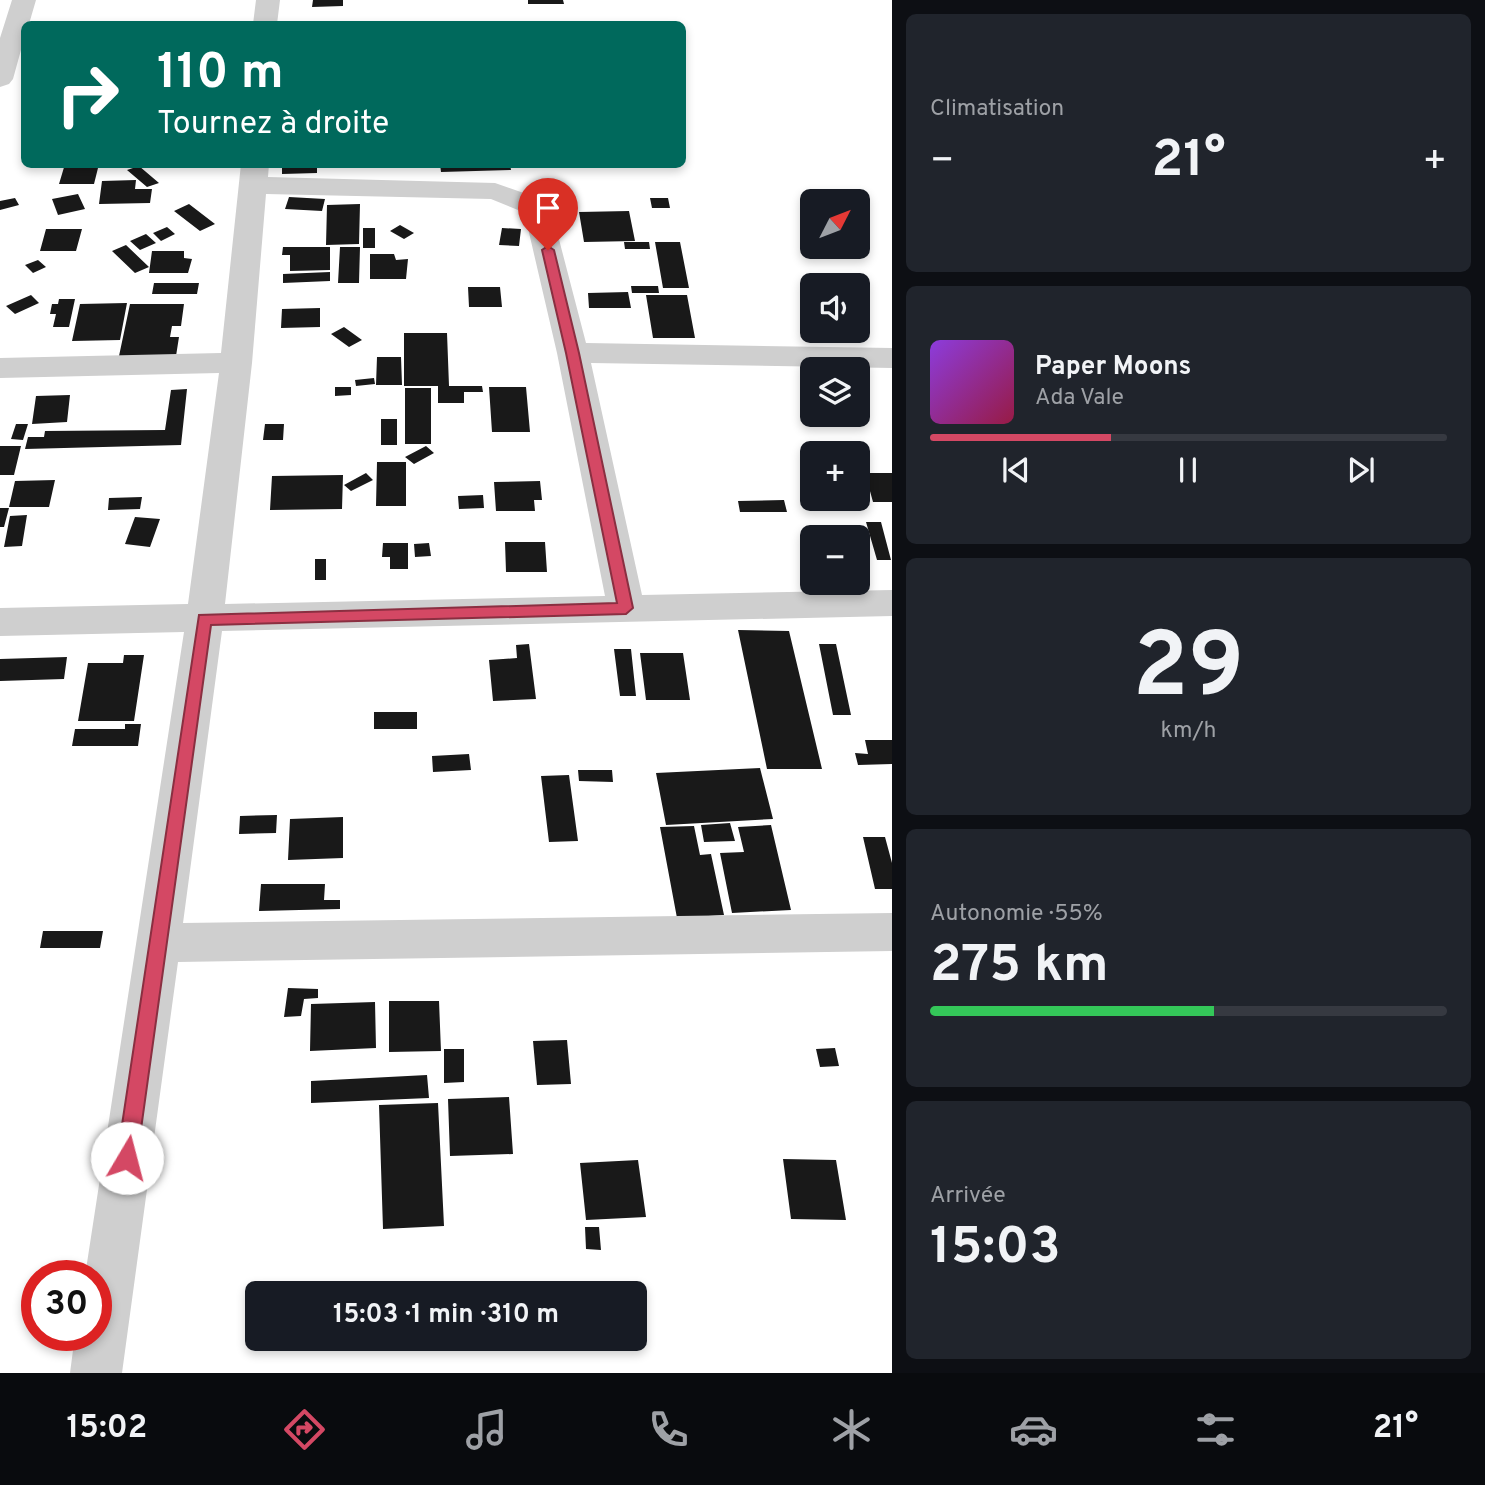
<!DOCTYPE html>
<html lang="fr">
<meta charset="utf-8">
<style>
body{margin:0;font-family:Overpass,sans-serif;background:#20242c;color:#f1f3f6;height:100vh;display:flex;flex-direction:column;font-size:26px;white-space:nowrap}
*{box-sizing:border-box;margin:0}
p{font-size:23px;color:#9ea1a6}
.icon{flex:none;width:38px;height:38px;fill:none;stroke:currentColor;stroke-width:2;stroke-linecap:round;stroke-linejoin:round}
.map{position:relative;flex:1;overflow:hidden}
.drawer{display:flex;flex-direction:column;gap:14px;padding:14px;background:#0d0f14;width:593px}
.drawer>*{flex:none}
.top-card{position:absolute;left:21px;top:21px;width:665px;height:147px;border-radius:10px;box-shadow:0 4px 10px #0003;background:#00695c;color:#fff;overflow:hidden}
.needle{width:46px;rotate:48deg}
.buttons{position:absolute;left:800px;top:189px;display:grid;gap:14px}
.buttons a{display:grid;place-items:center;width:70px;height:70px;border-radius:10px;background:#171b24;box-shadow:0 4px 10px #0003;font-size:35px}
.speed{position:absolute;left:21px;top:1260px;display:flex;gap:14px;font-size:35px;font-weight:700;text-align:center}
.speed>*{display:grid;place-content:center;width:91px;height:91px;border-radius:50%;background:#171b24;box-shadow:0 4px 10px #0003;line-height:1}
.speed .limit{border:10px solid #d22;background:#fff;color:#111}
.pin{position:absolute;display:grid;place-items:center;width:60px;height:60px;color:#fff;margin:-72px -30px;border-radius:50% 50% 50% 0;rotate:-45deg;box-shadow:0 0 7px #0007}
.pin .icon{rotate:45deg}
.me{position:absolute;width:77px;margin:-38px;rotate:8deg;stroke-linejoin:round;filter:drop-shadow(0 0 5px #0008)}
.turn{display:flex;align-items:center;gap:24px;height:147px;padding:0 21px;font-size:32px}
.turn .icon{width:91px;height:91px;stroke-width:2.5}
.turn b{display:block;font-size:49px;line-height:60px}
.big{font-size:52px;font-weight:700;line-height:1.1}
.drawer .card{flex:1;display:flex;flex-direction:column;justify-content:center;gap:10px;min-width:0;padding:0 24px;border-radius:10px;background:#20242c}
.drawer .dial{align-items:center;gap:0}
.dial b{font-size:91px;line-height:1}
.song{display:flex;align-items:center;gap:21px}
.cover{width:84px;height:84px;border-radius:10px;background:linear-gradient(135deg,hsl(270 70% 55%),hsl(340 70% 35%))}
.played{height:7px;border-radius:4px;background:linear-gradient(90deg,#d44864 35%,#363941 35%)}
.keys{display:flex;justify-content:space-around;direction:ltr}
.heat{display:flex;justify-content:space-between;align-items:center;font-size:38px;direction:ltr}
.charge{height:10px;border-radius:5px;background:linear-gradient(90deg,#34c759 55%,#363941 0)}
.trip{position:absolute;left:245px;top:1281px;width:402px;height:70px;border-radius:10px;background:#171b24;box-shadow:0 4px 10px #0003;font-weight:700;line-height:70px;text-align:center}
.tab-bar{display:flex;height:112px;justify-content:space-around;align-items:center;background:#090b0e;color:#9ea1a6}
.tab-bar .icon{width:49px;height:49px}
.tab-bar .on{color:#d44864}
.tab-bar b{font-size:32px;color:#f1f3f6}
main{display:flex;flex:1;min-height:0}
.map>svg:first-child{display:block}
</style>
<main>
<div class="map">
<svg width="892" height="1373" viewBox="0 0 892 1373">
<rect width="100%" height="100%" fill="#fff"/>
<!-- building -->
<path fill="#191919" d="M313 0H343V6L312 7Z
M528 0H563L564 4H528Z
M65 164H99L94 184H59Z
M282 164H317V173L282 174Z
M440 164H510L511 170 441 172Z
M139 166 159 183 147 187 127 170Z
M136 180 135 189H152L150 203 99 204 102 181Z
M78 194 85 209 58 215 52 199Z
M289 197 325 199 322 211 285 209Z
M15 198 19 205 0 210V201Z
M650 198H668L670 208H652Z
M189 204 215 224 200 231 174 211Z
M360 204 359 244 326 245 327 205Z
M629 211 635 241 584 242 579 212Z
M400 225 414 233 404 239 390 231Z
M167 227 175 234 161 241 153 233Z
M363 228H375V248H363Z
M502 228 521 229 519 246 499 245Z
M46 229H82L76 251H40Z
M146 234 156 243 140 250 130 241Z
M624 242H649L650 249H625Z
M655 242H680L689 288H663Z
M126 245 149 267 135 273 112 251Z
M283 247H330V270L290 271V255H282Z
M340 247H360L359 283H338Z
M152 251H184V258L192 259 188 273H149Z
M370 254H394L396 260 408 259 406 279H370Z
M38 260 46 267 33 273 25 265Z
M330 272V281L283 283V274Z
M154 283H199L197 294H152Z
M631 286H658L659 293H632Z
M468 287H500L502 307H469Z
M628 292 631 308H589L588 293Z
M31 295 39 303 15 314 6 306Z
M646 295H687L695 338H653Z
M59 299H75L69 327H53L56 314H50L52 304H58Z
M127 303 120 340 72 341 80 304Z
M130 304H184L181 326H172L170 337H179L176 356H119Z
M320 308V327L281 328 282 309Z
M344 327 362 340 349 347 331 334Z
M404 333H447L449 386H482L483 392H464V403H438V386H404Z
M377 357H401L402 385H376Z
M374 378 375 384 356 386 355 380Z
M335 387H351V395L335 396Z
M489 387H526L530 432H492Z
M405 388H431V444H405Z
M187 389 181 445 25 449 28 437H44L45 431 165 430 171 390Z
M70 395 67 422 32 424 36 396Z
M381 419H397V445H381Z
M16 424H28L23 440 11 439Z
M265 424H284L283 440H263Z
M0 446H21L14 475H0Z
M426 446 434 453 414 464 405 457Z
M377 462H406V506H376Z
M366 473 373 480 351 491 344 485Z
M865 473H892V502H873Z
M343 475 342 509 270 510 272 476Z
M55 480 49 507H9L15 481Z
M540 481 542 500H534L535 511H496L494 482Z
M483 495 484 508 459 509 458 496Z
M142 497 140 509 108 510 109 498Z
M784 500 787 512H740L738 501Z
M0 508H9L4 527H0Z
M27 515 22 546 4 547 10 516Z
M135 517 160 519 150 547 125 544Z
M866 522H881L891 560H877Z
M505 542H545L547 572H506Z
M383 543H408V569H390V557H382Z
M429 543 431 556 415 557 414 544Z
M315 559H326V580H315Z
M738 630 789 631 822 769H767Z
M529 644 536 699 493 701 489 660 517 658 516 645Z
M819 644H836L851 715H833Z
M614 649H631L636 696H620Z
M640 653H683L690 700H646Z
M124 655H144L134 721H78L88 663H123Z
M67 657 64 679 0 681V659Z
M374 712H417V729H374Z
M125 724H141L138 746H72L75 729H125Z
M865 740H892V764L858 765 855 753 868 754Z
M469 754 471 770 433 772 432 756Z
M760 768 773 819 666 825 656 773Z
M578 770H612L613 782 579 781Z
M569 775 578 841 549 842 541 776Z
M277 815 276 833 239 834 240 816Z
M343 817V858L288 860 290 819Z
M730 823 735 841 704 842 701 825Z
M771 825 791 910 732 913 720 853 744 852 738 827Z
M694 826 700 855 711 854 724 915 677 918 660 827Z
M863 837H885L892 863V889H875Z
M261 884H325L324 900H340V909L259 911Z
M43 931H103L100 948H40Z
M288 988 318 989V998L304 999 301 1016 284 1017Z
M389 1001H439L441 1051 389 1052Z
M375 1002 376 1048 310 1051 311 1004Z
M567 1040 571 1084 537 1085 533 1041Z
M835 1048 839 1066 820 1067 816 1049Z
M444 1049H464V1082L444 1083Z
M427 1075 429 1098 311 1103V1081Z
M509 1097 513 1154 450 1156 448 1099Z
M438 1103 444 1226 383 1229 379 1105Z
M783 1159 836 1160 846 1220 791 1219Z
M638 1160 646 1217 586 1220 580 1163Z
M585 1227H599L601 1250 586 1249Z"/>
<g fill="none" stroke-linecap="round" stroke-linejoin="round">
<!-- street -->
<path fill="#cfcfcf" fill-rule="evenodd" d="M12 0H36L29 24H24V39L13 79 9 84 0 87V38Z
M256 0H280L277 24H253Z
M241 164H269L268 177 495 183 538 198 555 224 586 343 892 348V368L591 363 642 595 892 590V616L222 631 183 923 892 913V951L178 962 122 1373H70L75 1335H96V1276H85L184 632 0 636V608L188 604 219 373 0 378V358L221 353ZM266 194 491 199 518 210 527 224 557 353 605 596 225 604 252 363Z"/>
</g>
<!-- route -->
<path fill="#d44864" stroke="#8a2f41" stroke-width="2" d="M548 246 554 250 579 353 633 608 626 614 211 625 137 1158 134 1165 127 1167 119 1165 117 1158 199 615 617 603 566 353 542 250Z"/>
</svg>
<div class="buttons">
<a><svg class="needle" viewBox="-14 -14 28 28"><path d="M0-13l5 13h-10z" fill="#e53935"/><path d="M0 13l5-13h-10z" fill="#9ea1a6"/></svg></a>
<a><svg class="icon" aria-label="sound" viewBox="0 0 24 24"><path d="M4 9h4l5-4v14l-5-4H4zM17 9q2 3 0 6"/></svg></a>
<a><svg class="icon" aria-label="layers" viewBox="0 0 24 24"><path d="M12 4l9 5-9 5-9-5zM3 14l9 5 9-5"/></svg></a>
<a>+</a>
<a>−</a>
</div>
<div class="speed"><div class="limit">30</div></div>
<div class="pin" style="left:548px;top:250px;background:#d93025"><svg class="icon" aria-label="arrive" viewBox="0 0 24 24"><path d="M6 21V4h12l-3 4 3 4H6"/></svg></div>
<svg class="me" style="left:127px;top:1158px" viewBox="-20 -20 40 40"><circle r="19" fill="#fff"/><path d="M0-13L10 11 0 6-10 11z" fill="#d44864"/></svg>
<div class="trip">15:03 · 1 min · 310 m</div>
<div class="top-card">
<div class="turn"><svg class="icon" aria-label="right" viewBox="0 0 24 24"><path d="M7 20v-9h11M14 6l5 5-5 5"/></svg><div><b>110 m</b>Tournez à droite</div></div>
</div>
</div>
<section class="drawer">
<div class="card"><p>Climatisation</p>
<div class="heat"><a>−</a><b class="big">21°</b><a>+</a></div>
</div>
<div class="card">
<div class="song"><i class="cover"></i><div><b>Paper Moons</b><p>Ada Vale</p></div></div>
<div class="played"></div>
<div class="keys"><svg class="icon" aria-label="previous" viewBox="0 0 24 24"><path d="M18 5L8 12l10 7zM5 5v14"/></svg><svg class="icon" aria-label="pause" viewBox="0 0 24 24"><path d="M8 5v14M16 5v14"/></svg><svg class="icon" aria-label="next" viewBox="0 0 24 24"><path d="M6 5l10 7-10 7zM19 5v14"/></svg></div>
</div>
<div class="card dial"><b>29</b><p>km/h</p></div>
<div class="card"><p>Autonomie · 55%</p><b class="big">275 km</b><div class="charge"></div></div>
<div class="card"><p>Arrivée</p><b class="big">15:03</b></div>
</section>
</main>
<nav class="tab-bar">
<b>15:02</b>
<svg class="icon on" aria-label="directions" viewBox="0 0 24 24"><path d="M12 3l9 9-9 9-9-9zM9 14v-3h6M13 9l2 2-2 2"/></svg>
<svg class="icon" aria-label="music" viewBox="0 0 24 24"><path d="M9 18V5l10-2v13"/><circle cx="6" cy="18" r="3"/><circle cx="16" cy="16" r="3"/></svg>
<svg class="icon" aria-label="phone" viewBox="0 0 24 24"><path d="M5 4h4l2 5-3 2q2 4 5 5l2-3 5 2v4C11 20 4 13 5 4z"/></svg>
<svg class="icon" aria-label="climate" viewBox="0 0 24 24"><path d="M12 3v18M4 7l16 10M4 17L20 7"/></svg>
<svg class="icon" aria-label="car" viewBox="0 0 24 24"><path d="M5 17H2v-5l4-1 3-4h7l3 4 3 1v5h-3M9 17h6M6 11h13"/><circle cx="7" cy="17" r="2"/><circle cx="17" cy="17" r="2"/></svg>
<svg class="icon" aria-label="filters" viewBox="0 0 24 24"><path d="M4 7h16M4 17h16"/><circle cx="9" cy="7" r="2"/><circle cx="15" cy="17" r="2"/></svg>
<b>21°</b>
</nav>
